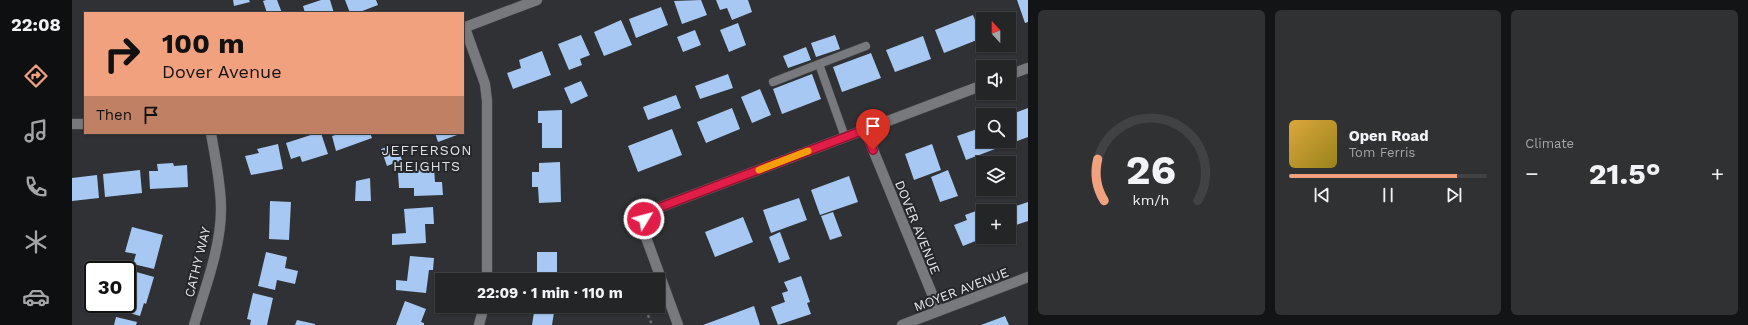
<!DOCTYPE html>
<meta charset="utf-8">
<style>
body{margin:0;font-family:"Work Sans",sans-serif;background:#2f3133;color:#f1f3f6;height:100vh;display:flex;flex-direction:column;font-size:15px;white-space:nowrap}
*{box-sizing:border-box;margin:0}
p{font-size:13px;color:#a3a5a7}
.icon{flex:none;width:22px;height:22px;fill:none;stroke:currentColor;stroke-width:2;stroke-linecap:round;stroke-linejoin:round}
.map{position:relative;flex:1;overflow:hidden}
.panel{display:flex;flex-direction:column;gap:10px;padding:10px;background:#131415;width:720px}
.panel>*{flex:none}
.guide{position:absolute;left:12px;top:12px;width:380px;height:122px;border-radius:0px;box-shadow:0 1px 3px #0004,0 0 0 1px #404244;background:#f1a17d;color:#111;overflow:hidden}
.needle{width:26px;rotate:339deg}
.buttons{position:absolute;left:904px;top:12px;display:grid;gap:8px}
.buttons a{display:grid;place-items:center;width:40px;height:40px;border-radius:0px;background:#232527;box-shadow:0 1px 3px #0004,0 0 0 1px #404244;font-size:20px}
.speed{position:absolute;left:12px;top:261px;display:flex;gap:8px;font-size:20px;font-weight:700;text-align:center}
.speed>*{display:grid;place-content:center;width:52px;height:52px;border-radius:50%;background:#232527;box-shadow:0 1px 3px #0004,0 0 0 1px #404244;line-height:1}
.speed .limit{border:2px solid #111;border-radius:6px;background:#fff;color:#111}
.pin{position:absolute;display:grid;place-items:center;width:34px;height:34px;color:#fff;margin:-41px -17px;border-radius:50% 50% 50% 0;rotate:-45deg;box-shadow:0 0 4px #0007}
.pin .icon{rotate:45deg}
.me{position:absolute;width:44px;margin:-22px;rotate:53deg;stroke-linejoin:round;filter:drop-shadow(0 0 3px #0008)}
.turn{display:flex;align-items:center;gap:14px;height:84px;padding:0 12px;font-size:18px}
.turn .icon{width:52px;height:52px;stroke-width:2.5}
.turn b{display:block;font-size:28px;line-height:34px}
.then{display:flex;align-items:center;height:38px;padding:0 12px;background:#0003;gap:8px;font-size:15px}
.big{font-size:30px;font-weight:700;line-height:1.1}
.panel .widget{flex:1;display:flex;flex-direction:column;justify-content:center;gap:6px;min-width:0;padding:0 14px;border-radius:6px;background:#2f3133}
.panel .dial{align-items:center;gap:0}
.dial svg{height:104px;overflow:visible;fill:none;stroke:#404244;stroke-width:7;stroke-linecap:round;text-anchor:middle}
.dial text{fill:#f1f3f6;stroke:none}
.song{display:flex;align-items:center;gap:12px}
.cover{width:48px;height:48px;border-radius:6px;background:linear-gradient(135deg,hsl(40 70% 55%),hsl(50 70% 35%))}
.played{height:4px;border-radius:2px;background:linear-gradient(90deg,#f1a17d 85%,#404244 85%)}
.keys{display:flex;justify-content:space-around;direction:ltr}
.heat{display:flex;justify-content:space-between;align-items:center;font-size:22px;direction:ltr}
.panel .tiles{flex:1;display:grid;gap:10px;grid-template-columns:repeat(3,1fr)}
.trip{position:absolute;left:363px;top:273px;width:230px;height:40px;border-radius:0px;background:#232527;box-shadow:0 1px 3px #0004,0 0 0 1px #404244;font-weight:700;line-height:40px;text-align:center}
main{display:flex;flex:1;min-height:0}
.menu{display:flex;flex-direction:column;width:72px;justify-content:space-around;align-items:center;background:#0e0f10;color:#a3a5a7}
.menu .icon{width:28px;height:28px}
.menu .on{color:#f1a17d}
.menu b{font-size:18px;color:#f1f3f6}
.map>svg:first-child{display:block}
</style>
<main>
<nav class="menu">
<b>22:08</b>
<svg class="icon on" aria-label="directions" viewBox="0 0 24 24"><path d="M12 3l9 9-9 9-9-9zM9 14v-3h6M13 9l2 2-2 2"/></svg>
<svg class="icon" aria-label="music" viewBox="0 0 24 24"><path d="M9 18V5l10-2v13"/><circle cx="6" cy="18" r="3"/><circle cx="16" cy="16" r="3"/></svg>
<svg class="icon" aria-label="phone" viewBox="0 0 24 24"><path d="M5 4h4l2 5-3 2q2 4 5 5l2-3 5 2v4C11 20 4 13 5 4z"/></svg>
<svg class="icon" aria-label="climate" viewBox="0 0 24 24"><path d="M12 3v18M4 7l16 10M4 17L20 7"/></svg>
<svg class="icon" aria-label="car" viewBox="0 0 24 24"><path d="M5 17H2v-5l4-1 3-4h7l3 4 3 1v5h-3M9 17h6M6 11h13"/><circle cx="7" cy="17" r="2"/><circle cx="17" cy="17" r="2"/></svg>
</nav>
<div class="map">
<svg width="956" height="325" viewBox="0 0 956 325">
<rect width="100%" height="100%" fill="#2f3134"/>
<!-- building -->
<path fill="#a6c8f3" d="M161 0H177L178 2 162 6Z
M194 0H205L210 13H195L191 1Z
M249 0H258L262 13H233L231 6Z
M273 0H304L306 5 285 13H278Z
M629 0 635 15 610 24 602 1Z
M644 0H676L680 12 660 20 655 8 648 10Z
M945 0H956V22L953 23Z
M589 7 596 25 564 38 557 19Z
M901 15 910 38 872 53 863 30Z
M549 20 560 45 532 56 522 32Z
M666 23 674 45 657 52 648 30Z
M623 30 629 45 611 52 605 37Z
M509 35 518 55 508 59 510 65 497 70 486 44Z
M763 35 768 49 744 57 739 43Z
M851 36 859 59 823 72 814 50Z
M734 47 739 60 716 68 711 56Z
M470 51 479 75 441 89 435 73 449 68 447 60Z
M799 53 809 78 770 92 761 67Z
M656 74 661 88 628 99 623 86Z
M740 74 749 99 710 114 701 89Z
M509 81 516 96 499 104 492 88Z
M688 89 699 115 680 123 669 97Z
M604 95 609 108 576 120 571 107Z
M660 108 668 129 634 143 625 122Z
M956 108V137L937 144V115Z
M490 110V148H470V123H466V111Z
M911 127V141H929L931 146 894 160 885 136Z
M600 129 610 155 566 172 556 146Z
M245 133H249L256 154 230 162 228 156 219 159 214 143Z
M270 133H298L300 138 264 151 260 136Z
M363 133H385V135L366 142Z
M206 144 211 169 179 175 173 156 187 153 185 149Z
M324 144 330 160 315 166 309 149Z
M860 144 869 170 842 180 833 154Z
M488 162 489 202 467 203 466 187H460V172H467V163Z
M101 163 102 166 115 165 116 187 78 189 77 171H86L85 164Z
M362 168 363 182H370L371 195 342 196V188H327L326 173 343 172V169Z
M68 170 70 193 33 197 31 174Z
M876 170 886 196 868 202 859 177Z
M25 175 27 198 0 201V178Z
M777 176 786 202 748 215 739 190Z
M298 178 299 201H283L284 181Z
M727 198 735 220 699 233 691 210Z
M198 201 219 202 217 240 197 239Z
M956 202V221L944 225 938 208Z
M361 207 362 224H353L354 243 320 245V234L334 233 332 209Z
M904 211 906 216 911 214V238L891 246 882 225 895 220 893 215Z
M761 212 770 236 758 240 749 216Z
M671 217 681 242 643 257 633 232Z
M60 227 91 235 82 269 61 264 64 254 53 252Z
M708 232 718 259 707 263 697 237Z
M194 252 215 257 213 268 226 271 223 284 205 280 203 290 186 286Z
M465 252H485V280H465Z
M338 256 362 258 361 270H357L354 293 324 290V280L335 281Z
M61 271 82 277 74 304 72 303 68 316 50 311 52 304H55V293Z
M729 276 738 302 735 303 739 314 706 325 699 307 713 302 710 293 716 291 712 282Z
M181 293 201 298 195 325H178L179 320 175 319Z
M333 301 354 309 349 322 352 323V325H324Z
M463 306H483L480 325H460Z
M682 306 688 325H631Z
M933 316 937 325H909Z
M44 317 65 322 64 325H42Z
M225 320 243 324V325H223Z"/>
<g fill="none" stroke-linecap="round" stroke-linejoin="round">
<!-- service casing -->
<g stroke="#4d4f51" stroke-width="9">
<path id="service" d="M701 82 747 64
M773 137 747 64 794 46"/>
</g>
<!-- minor casing -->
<g stroke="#4d4f51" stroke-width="11">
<path id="minor" d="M391 28 465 0
M393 28 413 84 415 101V280
M937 75 956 68
M0 124H13
M793 130 867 311
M122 325C133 288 149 248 149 209 149 183 143 158 139 133
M407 325 412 306
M606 325 572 232V219L578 211 911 85
M830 325 956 277"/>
</g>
<!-- path -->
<path stroke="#67696c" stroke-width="2.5" stroke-dasharray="3 3" stroke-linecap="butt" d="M576 315 580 325"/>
<!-- service -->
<use href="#service" stroke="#77797d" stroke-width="8"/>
<!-- minor -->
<use href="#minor" stroke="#77797d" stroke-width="10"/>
</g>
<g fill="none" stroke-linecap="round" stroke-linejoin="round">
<!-- route casing -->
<g stroke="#92132f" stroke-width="10">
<path id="route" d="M572 219 578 211 792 130 801 150"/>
</g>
<!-- route -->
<use href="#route" stroke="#e11d48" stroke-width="7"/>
<!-- slow -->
<path stroke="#f59e0b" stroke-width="7" d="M687 170 736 151"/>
</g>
<g text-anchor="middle" stroke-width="4" stroke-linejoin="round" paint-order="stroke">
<!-- street labels -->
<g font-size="13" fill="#e8e9eb" stroke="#25272a">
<text transform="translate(846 227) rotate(68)" y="5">DOVER AVENUE</text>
<text transform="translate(125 262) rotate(-76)" y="5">CATHY WAY</text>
<text transform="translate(889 289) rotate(-21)" y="5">MOYER AVENUE</text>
</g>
<!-- neighbourhood labels -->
<g font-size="14" letter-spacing="1" fill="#dde0e4" stroke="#25272a">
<text x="355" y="155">JEFFERSON<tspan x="355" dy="16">HEIGHTS</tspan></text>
</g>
</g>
</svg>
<div class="buttons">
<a><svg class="needle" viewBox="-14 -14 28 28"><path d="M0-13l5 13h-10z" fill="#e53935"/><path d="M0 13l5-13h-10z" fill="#a3a5a7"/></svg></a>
<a><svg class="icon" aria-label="sound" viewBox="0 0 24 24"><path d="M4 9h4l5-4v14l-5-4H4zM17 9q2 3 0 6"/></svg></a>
<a><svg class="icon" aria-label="search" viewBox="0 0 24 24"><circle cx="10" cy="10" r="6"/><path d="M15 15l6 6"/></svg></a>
<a><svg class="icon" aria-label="layers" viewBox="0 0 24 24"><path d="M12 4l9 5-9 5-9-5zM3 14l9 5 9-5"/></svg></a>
<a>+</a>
</div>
<div class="speed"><div class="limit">30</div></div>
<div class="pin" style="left:801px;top:150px;background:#d93025"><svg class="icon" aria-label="arrive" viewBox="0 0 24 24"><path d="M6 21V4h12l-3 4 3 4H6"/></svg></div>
<svg class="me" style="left:572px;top:219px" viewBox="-20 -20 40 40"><circle r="17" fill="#e11d48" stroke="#fff" stroke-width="3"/><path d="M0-11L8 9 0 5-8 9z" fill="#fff"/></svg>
<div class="trip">22:09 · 1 min · 110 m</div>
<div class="guide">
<div class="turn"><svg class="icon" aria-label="right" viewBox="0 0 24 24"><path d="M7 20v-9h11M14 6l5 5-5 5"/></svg><div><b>100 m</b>Dover Avenue</div></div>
<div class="then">Then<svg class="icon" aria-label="arrive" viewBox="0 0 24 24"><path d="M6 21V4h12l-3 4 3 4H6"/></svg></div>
</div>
</div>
<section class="panel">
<div class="tiles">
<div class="widget dial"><svg viewBox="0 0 100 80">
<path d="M14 69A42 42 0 1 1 86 69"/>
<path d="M14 69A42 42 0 0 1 9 37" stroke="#f1a17d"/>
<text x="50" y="56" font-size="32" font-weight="700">26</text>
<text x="50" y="72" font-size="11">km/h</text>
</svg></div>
<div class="widget">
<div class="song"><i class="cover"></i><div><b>Open Road</b><p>Tom Ferris</p></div></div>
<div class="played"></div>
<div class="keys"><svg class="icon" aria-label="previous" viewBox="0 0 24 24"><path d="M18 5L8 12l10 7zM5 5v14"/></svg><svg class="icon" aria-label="pause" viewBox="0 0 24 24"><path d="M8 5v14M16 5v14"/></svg><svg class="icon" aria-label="next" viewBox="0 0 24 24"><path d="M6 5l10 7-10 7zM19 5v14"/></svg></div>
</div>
<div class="widget"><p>Climate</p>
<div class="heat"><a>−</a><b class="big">21.5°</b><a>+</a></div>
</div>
</div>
</section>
</main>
